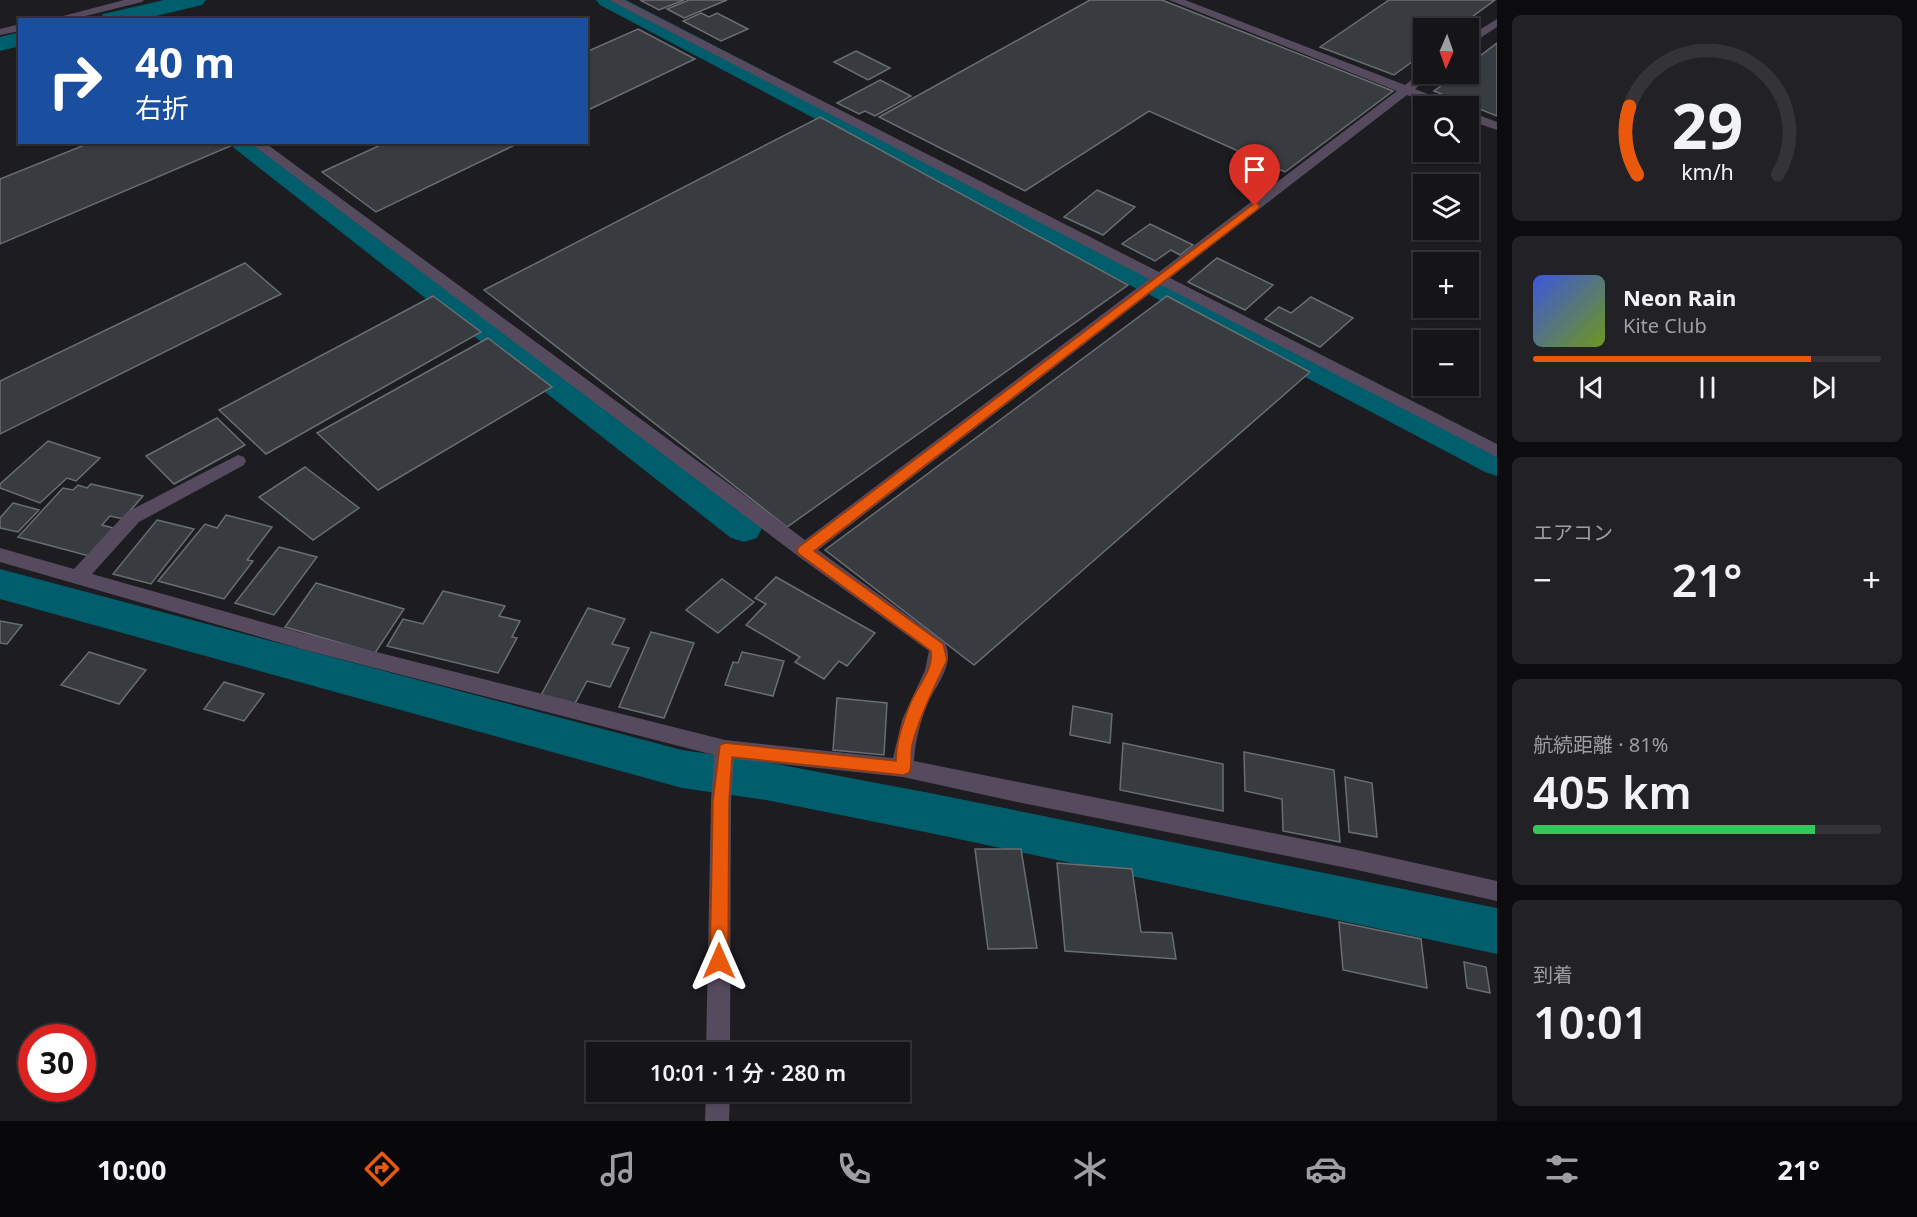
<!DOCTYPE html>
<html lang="ja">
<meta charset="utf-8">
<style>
body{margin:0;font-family:"Noto Sans","Noto Sans JP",sans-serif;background:#222226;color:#f1f3f6;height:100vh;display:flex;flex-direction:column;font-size:22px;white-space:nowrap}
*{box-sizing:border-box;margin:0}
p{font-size:20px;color:#9d9fa2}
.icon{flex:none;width:33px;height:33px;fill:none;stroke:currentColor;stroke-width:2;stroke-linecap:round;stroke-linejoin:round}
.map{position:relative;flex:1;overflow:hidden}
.drawer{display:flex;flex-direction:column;gap:15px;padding:15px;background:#0c0c0e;width:420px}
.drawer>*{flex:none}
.hud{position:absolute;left:18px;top:18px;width:570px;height:126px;border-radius:0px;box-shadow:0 2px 4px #0004,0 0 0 2px #343438;background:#1a4fa0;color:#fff;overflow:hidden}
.needle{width:39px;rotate:182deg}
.buttons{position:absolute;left:1413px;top:18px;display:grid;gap:12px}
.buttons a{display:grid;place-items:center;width:66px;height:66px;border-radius:0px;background:#151519;box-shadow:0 2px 4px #0004,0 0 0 2px #343438;font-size:30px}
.speed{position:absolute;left:18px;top:1024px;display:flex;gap:12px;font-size:30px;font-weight:700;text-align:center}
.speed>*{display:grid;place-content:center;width:78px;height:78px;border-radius:50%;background:#151519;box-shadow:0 2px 4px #0004,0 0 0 2px #343438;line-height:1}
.speed .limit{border:9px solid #d22;background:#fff;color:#111}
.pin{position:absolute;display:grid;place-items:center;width:51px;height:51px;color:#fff;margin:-62px -26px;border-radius:50% 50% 50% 0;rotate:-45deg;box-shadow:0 0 6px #0007}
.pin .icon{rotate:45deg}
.me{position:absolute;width:66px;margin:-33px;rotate:0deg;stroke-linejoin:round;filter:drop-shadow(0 0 4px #0008)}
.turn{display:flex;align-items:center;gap:21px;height:126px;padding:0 18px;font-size:27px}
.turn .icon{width:78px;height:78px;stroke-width:2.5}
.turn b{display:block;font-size:42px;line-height:51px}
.big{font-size:45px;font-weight:600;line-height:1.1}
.drawer .widget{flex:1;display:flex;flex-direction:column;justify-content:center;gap:9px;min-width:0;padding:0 21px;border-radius:9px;background:#222226}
.drawer .dial{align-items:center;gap:0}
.dial svg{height:156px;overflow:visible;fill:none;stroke:#343438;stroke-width:7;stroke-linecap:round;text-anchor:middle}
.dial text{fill:#f1f3f6;stroke:none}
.song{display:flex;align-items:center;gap:18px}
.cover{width:72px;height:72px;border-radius:9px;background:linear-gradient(135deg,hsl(230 70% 55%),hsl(80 70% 35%))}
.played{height:6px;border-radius:3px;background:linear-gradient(90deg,#ea580c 80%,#343438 80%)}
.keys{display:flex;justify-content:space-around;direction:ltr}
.heat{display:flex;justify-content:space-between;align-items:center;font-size:33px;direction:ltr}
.charge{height:9px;border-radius:4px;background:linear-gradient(90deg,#34c759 81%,#343438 0)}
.trip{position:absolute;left:586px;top:1042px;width:324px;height:60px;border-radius:0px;background:#151519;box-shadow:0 2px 4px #0004,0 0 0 2px #343438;font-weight:600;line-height:60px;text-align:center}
.dock{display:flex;height:96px;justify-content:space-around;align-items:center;background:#08080a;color:#9d9fa2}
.dock .icon{width:42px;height:42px}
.dock .active{color:#ea580c}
.dock b{font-size:27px;color:#f1f3f6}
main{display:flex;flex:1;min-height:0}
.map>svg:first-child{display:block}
</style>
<main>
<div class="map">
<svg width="1497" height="1121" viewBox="0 0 1497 1121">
<rect width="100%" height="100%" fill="#1c1c21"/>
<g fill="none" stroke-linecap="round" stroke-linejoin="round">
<!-- canal -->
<path fill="#005d6b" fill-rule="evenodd" d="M164 0H206L202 5 139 20 99 19 103 14Z
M596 0H626L1159 275 1161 279 1172 281 1497 448V476L1485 472 1150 295 1148 291 1137 289 600 5Z
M20 32V46L0 51V37Z
M230 142H261L757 518 762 528 757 538 744 542 731 538 234 148Z
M0 569 682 750 766 762 935 794 1497 908V954L935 834 766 800 682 788 0 599Z"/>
</g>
<!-- building -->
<path fill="#383c40" stroke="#696e72" stroke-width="1.5" d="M640 0H684L659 10Z
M689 0H727L684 18 667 9Z
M1090 0H1162L1393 91 1285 172 1149 111 1025 191 879 117Z
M1389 0H1495L1457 28H1424V53L1394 75 1320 47Z
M701 13 709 17 717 13 748 29 721 41 683 21Z
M638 29 695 59 586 111V52Z
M1497 43V116L1434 91 1457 74H1468V65Z
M856 51 890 68 868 80 834 62Z
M880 80 911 96 875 116 865 111 859 114 837 103Z
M820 117 1128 285 787 527 484 290Z
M92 142H231L233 145 0 244V179Z
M387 142H521L376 212 322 172Z
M1097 190 1135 207 1103 235 1064 217Z
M1150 224 1193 245 1180 255 1171 250 1155 261 1122 244Z
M1217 258 1273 285 1245 310 1188 282Z
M245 263 281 294 0 434V381Z
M433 296 481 332 266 454 219 410Z
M1167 296 1310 372 974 665 825 550Z
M1311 297 1353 318 1320 347 1265 319 1279 307 1291 313Z
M488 338 552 387 378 490 317 433Z
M217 418 245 445 174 484 146 456Z
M48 441 100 458 76 481 67 478 40 503 0 488V484Z
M305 467 359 508 313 540 259 497Z
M91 484 143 496 123 519 110 516 102 525 113 528 89 556 18 537 63 488 73 490 78 485 87 488Z
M13 503 39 510 18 532 0 528V518Z
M226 515 272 527 247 560 253 561 224 599 158 581 205 524 217 528Z
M157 520 194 529 151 584 113 574Z
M279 547 317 557 274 615 235 603Z
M776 577 875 633 847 666 839 661 824 679 795 662 800 657 746 625 766 604 755 598Z
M722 579 754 602 718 633 686 610Z
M316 583 404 609 375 653 285 627Z
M443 591 505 606 499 616 520 621 512 637 517 638 498 673 387 646 403 619 423 624Z
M588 608 625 619 612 644 629 648 610 687 587 681 572 709 539 699Z
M0 621 22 625 7 644 0 643Z
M651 632 694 643 664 718 619 707Z
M89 652 146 670 119 704 61 685Z
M742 652 784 661 773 696 725 685 733 662 738 663Z
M224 682 264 694 244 721 204 709Z
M837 698 887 703 884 755 833 750Z
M1073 706 1112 714 1110 743 1070 735Z
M1123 743 1223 764V811L1120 790Z
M1244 752 1334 770 1340 842 1283 831 1282 799 1245 791Z
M1345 777 1372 783 1377 837 1349 832Z
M975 849H1021L1037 948 988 949Z
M1057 863 1132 869 1141 932 1172 933 1176 959 1065 951Z
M1339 922 1421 939 1427 988 1343 970Z
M1464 962 1486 967 1490 993 1467 988Z"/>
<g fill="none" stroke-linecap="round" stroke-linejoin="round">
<!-- minor -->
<path fill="#564b5e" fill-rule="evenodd" d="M124 0H144L142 2 69 20H48Z
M609 0H624L1159 272 1397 91 1169 0H1185L1405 85 1423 71 1424 74H1433L1415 89 1451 103 1453 106H1437L1407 95 1170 278 1497 444V457L1161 285 818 550 945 643C956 664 935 686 927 705 920 723 915 742 914 761L1357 850 1497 881V901L1357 870 1022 803 903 777 734 759 731 801 730 1053H706L711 801 714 755 305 650 0 562V548L74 569 127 512 238 455 244 457 246 461 244 465 139 522 92 574 305 634 725 740 893 758 902 720 925 670 929 651 798 556 249 142H264L805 540 1149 279Z
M1497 19V27L1468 46V37Z
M20 24V31L0 35V29Z
M1468 111 1497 122V130L1468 120Z
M706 1092H730L729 1121H705Z"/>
</g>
<!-- route -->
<path fill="#ea580c" stroke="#983908" stroke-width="1.5" d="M1255 203 1259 204V208L814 551 943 644 947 660C934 688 920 715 912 745 910 754 913 764 909 773L903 775 732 757 729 801 728 961 725 967 719 970 713 967 710 961 713 801 720 745 725 743 896 761C896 741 904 720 911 702 918 686 934 669 931 651L799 554 797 551 799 547Z"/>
</svg>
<div class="buttons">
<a><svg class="needle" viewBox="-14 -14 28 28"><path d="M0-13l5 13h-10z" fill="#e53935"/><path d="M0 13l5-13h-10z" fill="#9d9fa2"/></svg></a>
<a><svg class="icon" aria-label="search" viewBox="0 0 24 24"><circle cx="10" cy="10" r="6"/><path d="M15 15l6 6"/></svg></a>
<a><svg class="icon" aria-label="layers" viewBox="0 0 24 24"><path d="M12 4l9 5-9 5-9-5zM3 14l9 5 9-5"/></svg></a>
<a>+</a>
<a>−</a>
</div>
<div class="speed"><div class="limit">30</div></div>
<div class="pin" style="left:1255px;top:206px;background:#d93025"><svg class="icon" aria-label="arrive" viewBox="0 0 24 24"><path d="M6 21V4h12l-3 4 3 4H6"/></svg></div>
<svg class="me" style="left:719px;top:961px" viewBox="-20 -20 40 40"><path d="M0-17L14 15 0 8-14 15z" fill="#ea580c" stroke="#fff" stroke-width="4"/></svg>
<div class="trip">10:01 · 1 分 · 280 m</div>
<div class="hud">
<div class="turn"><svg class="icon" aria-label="right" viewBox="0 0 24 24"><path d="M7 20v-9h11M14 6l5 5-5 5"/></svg><div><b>40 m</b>右折</div></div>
</div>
</div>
<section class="drawer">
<div class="widget dial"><svg viewBox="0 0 100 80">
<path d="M14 69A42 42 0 1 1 86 69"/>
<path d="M14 69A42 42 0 0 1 10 34" stroke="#ea580c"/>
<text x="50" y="56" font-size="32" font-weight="700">29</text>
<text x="50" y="72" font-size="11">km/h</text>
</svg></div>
<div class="widget">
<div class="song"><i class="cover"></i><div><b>Neon Rain</b><p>Kite Club</p></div></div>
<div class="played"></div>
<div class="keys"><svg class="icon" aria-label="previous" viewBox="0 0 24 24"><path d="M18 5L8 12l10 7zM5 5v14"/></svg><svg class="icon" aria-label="pause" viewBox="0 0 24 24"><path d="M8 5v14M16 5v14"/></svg><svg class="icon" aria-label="next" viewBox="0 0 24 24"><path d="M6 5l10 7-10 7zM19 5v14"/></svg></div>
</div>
<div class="widget"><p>エアコン</p>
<div class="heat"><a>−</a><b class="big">21°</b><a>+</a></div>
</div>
<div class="widget"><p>航続距離 · 81%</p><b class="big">405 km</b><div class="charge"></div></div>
<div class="widget"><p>到着</p><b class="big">10:01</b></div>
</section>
</main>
<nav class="dock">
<b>10:00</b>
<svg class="icon active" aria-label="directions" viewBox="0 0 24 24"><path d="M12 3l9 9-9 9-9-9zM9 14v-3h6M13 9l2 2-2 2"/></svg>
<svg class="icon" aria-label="music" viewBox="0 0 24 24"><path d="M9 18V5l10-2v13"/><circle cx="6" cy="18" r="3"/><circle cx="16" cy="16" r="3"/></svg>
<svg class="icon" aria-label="phone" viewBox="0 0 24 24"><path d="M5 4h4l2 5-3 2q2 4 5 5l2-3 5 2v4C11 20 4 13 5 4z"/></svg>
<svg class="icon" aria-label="climate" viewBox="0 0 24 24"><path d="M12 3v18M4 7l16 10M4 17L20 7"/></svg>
<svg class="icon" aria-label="car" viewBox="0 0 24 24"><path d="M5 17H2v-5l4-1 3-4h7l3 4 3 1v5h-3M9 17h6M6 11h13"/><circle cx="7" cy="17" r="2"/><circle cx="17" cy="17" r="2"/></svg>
<svg class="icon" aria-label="filters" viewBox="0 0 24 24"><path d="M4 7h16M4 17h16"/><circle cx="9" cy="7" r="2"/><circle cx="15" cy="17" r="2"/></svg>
<b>21°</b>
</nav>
